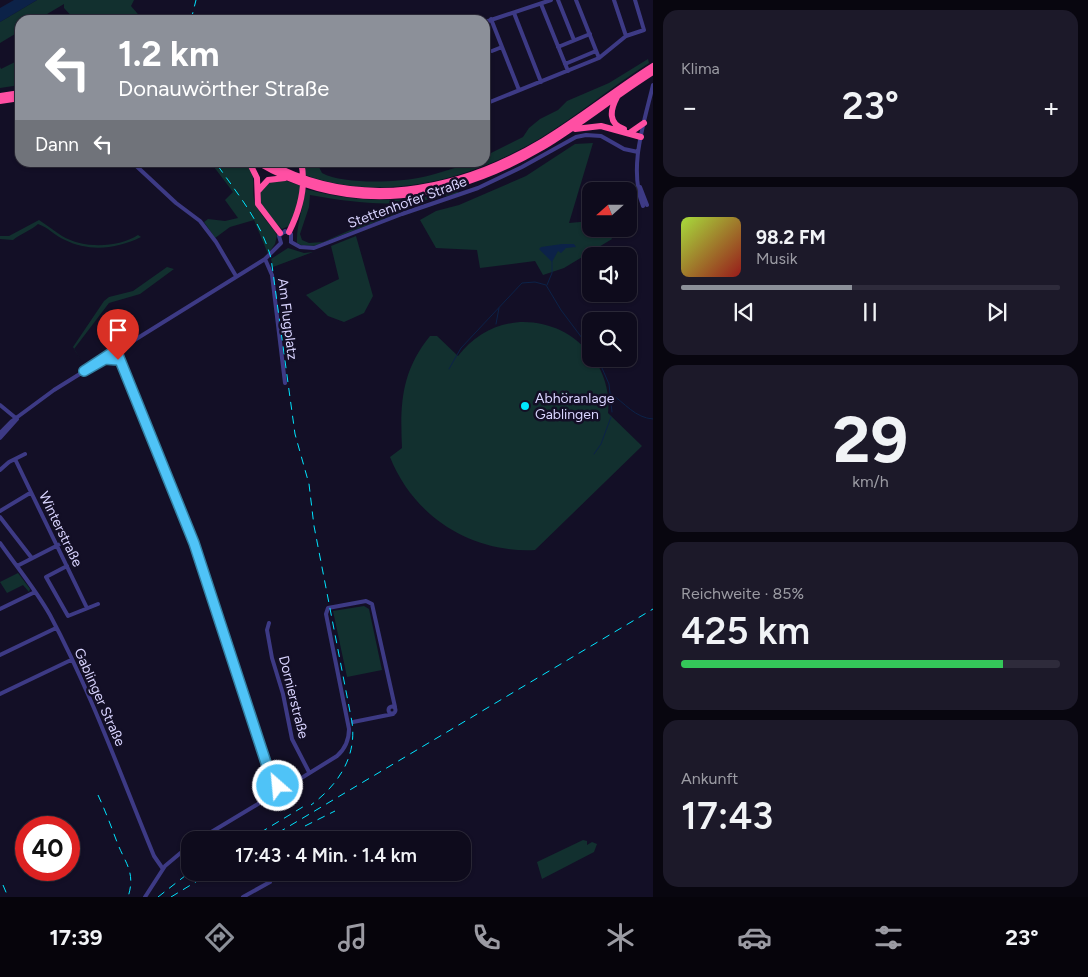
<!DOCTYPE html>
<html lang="de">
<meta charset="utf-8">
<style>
body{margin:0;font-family:Figtree,sans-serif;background:#1c1929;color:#f1f3f6;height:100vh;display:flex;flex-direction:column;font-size:19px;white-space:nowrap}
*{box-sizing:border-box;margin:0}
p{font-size:16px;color:#9b9ba3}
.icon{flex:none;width:28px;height:28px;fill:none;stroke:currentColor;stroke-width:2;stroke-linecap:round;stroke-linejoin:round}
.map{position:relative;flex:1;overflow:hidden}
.drawer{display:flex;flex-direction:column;gap:10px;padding:10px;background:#08060f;width:435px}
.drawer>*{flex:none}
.hud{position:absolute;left:15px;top:15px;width:475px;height:152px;border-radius:15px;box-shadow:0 1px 4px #0004,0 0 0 1px #2e2b3b;background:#8c9099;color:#fff;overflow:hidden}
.needle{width:32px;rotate:249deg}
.fabs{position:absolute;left:582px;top:182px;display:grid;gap:10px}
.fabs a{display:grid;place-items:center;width:55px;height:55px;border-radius:10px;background:#0e0b1c;box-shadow:0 1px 4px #0004,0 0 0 1px #2e2b3b;font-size:25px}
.speed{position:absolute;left:15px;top:816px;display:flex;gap:10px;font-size:25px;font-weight:700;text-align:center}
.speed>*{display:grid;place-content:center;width:65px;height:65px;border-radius:50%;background:#0e0b1c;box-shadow:0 1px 4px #0004,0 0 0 1px #2e2b3b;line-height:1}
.speed .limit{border:8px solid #d22;background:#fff;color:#111}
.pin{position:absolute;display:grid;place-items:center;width:42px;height:42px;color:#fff;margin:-51px -21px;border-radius:50% 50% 50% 0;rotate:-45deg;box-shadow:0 0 5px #0007}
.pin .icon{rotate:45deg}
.me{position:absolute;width:55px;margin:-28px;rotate:333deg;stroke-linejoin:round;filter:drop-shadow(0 0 4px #0008)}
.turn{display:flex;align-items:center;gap:18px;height:105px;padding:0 20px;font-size:22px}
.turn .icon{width:65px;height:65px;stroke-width:2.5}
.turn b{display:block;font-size:35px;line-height:42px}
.then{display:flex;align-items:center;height:48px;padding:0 20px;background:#0003;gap:10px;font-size:19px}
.big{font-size:38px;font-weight:600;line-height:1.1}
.drawer .tile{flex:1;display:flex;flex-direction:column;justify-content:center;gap:8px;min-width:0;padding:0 18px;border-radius:15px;background:#1c1929}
.drawer .dial{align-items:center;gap:0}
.dial b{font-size:65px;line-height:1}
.song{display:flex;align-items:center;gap:15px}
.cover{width:60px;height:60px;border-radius:8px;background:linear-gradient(135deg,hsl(80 70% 55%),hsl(0 70% 35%))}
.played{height:5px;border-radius:2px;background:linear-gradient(90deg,#8c9099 45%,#2e2b3b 45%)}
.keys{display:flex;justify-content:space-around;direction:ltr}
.heat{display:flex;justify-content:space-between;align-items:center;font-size:28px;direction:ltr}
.charge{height:8px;border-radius:4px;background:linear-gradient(90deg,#34c759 85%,#2e2b3b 0)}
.trip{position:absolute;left:181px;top:831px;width:290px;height:50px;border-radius:15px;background:#0e0b1c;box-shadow:0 1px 4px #0004,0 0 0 1px #2e2b3b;font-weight:600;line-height:50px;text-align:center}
.menu{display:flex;height:80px;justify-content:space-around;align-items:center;background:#06040b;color:#9b9ba3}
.menu .icon{width:35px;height:35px}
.menu .active{color:#8c9099}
.menu b{font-size:22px;color:#f1f3f6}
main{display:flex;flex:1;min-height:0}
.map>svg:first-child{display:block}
</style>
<main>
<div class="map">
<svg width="653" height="897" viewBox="0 0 653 897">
<rect width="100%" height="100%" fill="#130f26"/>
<!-- green -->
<path fill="#12302f" d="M37 0H134L131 6 143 20H75L64 8V4L37 20H20V31L0 43V22Z
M648 59 649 63C611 87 577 116 539 139 469 180 383 203 305 175L304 163H317L322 173C342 184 392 183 418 178 441 174 462 163 485 162V156L523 137 529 128 540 119 558 110 567 101 609 83Z
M17 61 20 65V85L0 88V67L1 69Z
M593 143 569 223 591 221V229H607L612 239 564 268 543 275 535 261 480 268 477 250 436 248 420 220 436 211 459 205 526 176 575 144Z
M211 163H247C259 182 249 190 256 205 261 216 271 225 277 235L275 244 268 254 254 220 230 227 215 238 204 222 208 219 225 221 238 218 225 200 233 192Z
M284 180 301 186 299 202 289 226 282 229 261 208 259 193 265 183Z
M305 189C358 203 405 204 457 190L458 193C402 208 367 205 310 195L309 207 300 234 302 240 309 243 323 242 401 208V212L314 246 301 245 297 243C296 225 304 207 305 189Z
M39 220C47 225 54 231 62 236 84 249 117 248 138 235L141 237C117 249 89 252 65 240 55 236 48 227 38 224 30 231 22 233 13 240L0 239V236H9Z
M356 236 373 296 364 313 344 322 328 316 306 295 339 279 331 246Z
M288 248 304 253 313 252 273 267 271 259Z
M167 267 174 269 140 294 109 303 74 349 81 360 73 347 104 301 109 297 133 291Z
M520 322C548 321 574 333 591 355V359L595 360C605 376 610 394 608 413L642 446 535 550C471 553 414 517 390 457L402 448C400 404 401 372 430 336H437L458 356C474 336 494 324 520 322Z
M18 573 30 589 29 592 23 585 7 593 0 582Z
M364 606 369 609 382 670 347 677 333 611Z
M583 840 587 841V845L592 842 597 844 594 852 542 879 537 862Z"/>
<!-- water -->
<path fill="#0c2248" d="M14 0H37L0 22V8Z
M562 244H574L576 247 566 248 561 253 558 251 552 262 539 249 541 247Z"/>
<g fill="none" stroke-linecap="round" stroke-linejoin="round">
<!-- stream -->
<path stroke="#0c2248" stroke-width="1" d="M547 285 552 273V262
M496 324 499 308
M598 359 609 384 612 412
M449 369 461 348 522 283 535 282 546 285 561 310 591 350
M610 393C625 403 635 418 653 419
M594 454 601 444 611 417"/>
<!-- minor -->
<path stroke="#3d3a85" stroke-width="4" d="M558 0 574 40
M576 0 599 58
M614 0 626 36
M541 4 568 71
M514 13 541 82
M491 19 519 90
M41 20H45
M485 22 551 0
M558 47 590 34
M492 51 502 47
M565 64 596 51
M485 96 488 103
M485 104 599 58 626 36 644 30 635 0
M132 162 176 203 200 221 216 242 236 276
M640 187 647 205
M643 206C628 168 644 123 653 85
M291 242 300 247 314 248 402 214 478 188 522 167 576 137 586 135 601 136 624 149 638 152
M281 243 279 236 285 231 291 234V242
M265 259 272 275 285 383
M116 351 194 543 270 772 273 787
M0 405 17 419
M0 433 12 421 54 390 265 259 281 243
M0 438 17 419
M15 459 87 608
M0 470 9 462 25 454
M0 511 30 493
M0 517 31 557
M0 543C17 567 36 590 50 615 91 692 121 776 154 856L163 869
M17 566 68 540
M67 566 46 577 68 616 98 604
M0 609 35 592
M269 623 267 630 272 658 283 694 292 739 309 772
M0 655 56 628
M0 694 71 660
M388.5 710a3.5 3.5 0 1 1 7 0a3.5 3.5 0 1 1-7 0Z
M353 722 393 714
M269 792a7 7 0 1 1 14 0a7 7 0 1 1-14 0Z
M282 790 337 756C345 749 349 740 349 729L326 614 328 608 366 601 372 604 395 707
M198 840 263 801 272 798
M145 897 165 866 190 845
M243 897 270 882 266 872"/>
<!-- highway -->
<path stroke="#ff4fa3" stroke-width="6" d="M0 96 20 93
M617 97C610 110 608 124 624 129
M0 101 20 98
M575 129 601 126 641 137
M631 132 644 123
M249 162 257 178 258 204 280 233
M257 162C351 218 452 200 543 147 581 124 615 96 653 72
M267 162C358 212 458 192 543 141 581 118 615 90 653 66
M258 191 268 180 285 178
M289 232C300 210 307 187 301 162"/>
<!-- rail -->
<path stroke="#00e5ff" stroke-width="1" stroke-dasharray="8 6" stroke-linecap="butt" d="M191 20 196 0
M218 166C239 196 261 222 271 258L295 434 309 484 314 526 352 722C357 757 338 785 311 805
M98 795C105 810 111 826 117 842 125 863 136 872 128 897
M305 826 335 811
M248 840 306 805
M266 840 653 609
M3 885 8 897
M158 897 190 872
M171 897 212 872"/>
</g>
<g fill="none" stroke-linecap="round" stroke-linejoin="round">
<!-- route casing -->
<g stroke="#337fa1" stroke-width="12">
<path id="route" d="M118 360 105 359 84 371 116 350 194 543 271 778 278 786"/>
</g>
<!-- route -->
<use href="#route" stroke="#4fc3f7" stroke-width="9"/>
</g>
<!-- markers -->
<circle fill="#00e5ff" stroke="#130f26" stroke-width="2" cx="525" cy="406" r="5"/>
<g text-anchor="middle" stroke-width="5" stroke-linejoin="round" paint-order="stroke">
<!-- street labels -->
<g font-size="14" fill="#d9d4ff" stroke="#130f26">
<text transform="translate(407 202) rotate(-20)" y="5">Stettenhofer Straße</text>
<text transform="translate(288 319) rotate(83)" y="5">Am Flugplatz</text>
<text transform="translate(61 529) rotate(64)" y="5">Winterstraße</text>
<text transform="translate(100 697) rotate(66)" y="5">Gablinger Straße</text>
<text transform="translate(294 697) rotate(76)" y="5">Dornierstraße</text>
</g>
<!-- poi labels -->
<g font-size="14" fill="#d9d4ff" stroke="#130f26" text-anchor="start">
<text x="535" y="403">Abhöranlage<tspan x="535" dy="16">Gablingen</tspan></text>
</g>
</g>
</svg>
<div class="fabs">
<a><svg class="needle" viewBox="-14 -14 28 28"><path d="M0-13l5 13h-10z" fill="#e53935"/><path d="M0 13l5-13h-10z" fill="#9b9ba3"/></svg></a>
<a><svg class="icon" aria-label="sound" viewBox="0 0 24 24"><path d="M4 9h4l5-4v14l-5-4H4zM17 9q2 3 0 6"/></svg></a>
<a><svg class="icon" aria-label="search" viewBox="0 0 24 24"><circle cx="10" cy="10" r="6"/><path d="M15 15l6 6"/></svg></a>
</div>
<div class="speed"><div class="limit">40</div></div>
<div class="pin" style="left:118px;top:360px;background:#d93025"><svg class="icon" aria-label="arrive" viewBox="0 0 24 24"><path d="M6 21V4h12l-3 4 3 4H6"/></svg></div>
<svg class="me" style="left:278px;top:786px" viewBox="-20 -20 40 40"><circle r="17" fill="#4fc3f7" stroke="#fff" stroke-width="3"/><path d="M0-11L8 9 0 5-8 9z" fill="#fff"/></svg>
<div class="trip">17:43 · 4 Min. · 1.4 km</div>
<div class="hud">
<div class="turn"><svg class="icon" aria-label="left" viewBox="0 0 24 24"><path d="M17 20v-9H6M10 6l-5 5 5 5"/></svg><div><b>1.2 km</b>Donauwörther Straße</div></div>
<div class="then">Dann<svg class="icon" aria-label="left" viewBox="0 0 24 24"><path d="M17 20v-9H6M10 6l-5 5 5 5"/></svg></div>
</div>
</div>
<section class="drawer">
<div class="tile"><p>Klima</p>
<div class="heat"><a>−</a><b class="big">23°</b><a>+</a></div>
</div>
<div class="tile">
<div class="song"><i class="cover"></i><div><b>98.2 FM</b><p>Musik</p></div></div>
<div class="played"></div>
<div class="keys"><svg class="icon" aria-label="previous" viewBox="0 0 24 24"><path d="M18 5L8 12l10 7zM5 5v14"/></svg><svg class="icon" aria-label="pause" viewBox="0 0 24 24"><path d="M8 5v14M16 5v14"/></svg><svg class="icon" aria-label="next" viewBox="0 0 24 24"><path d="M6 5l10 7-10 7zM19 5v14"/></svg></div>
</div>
<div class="tile dial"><b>29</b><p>km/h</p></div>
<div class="tile"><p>Reichweite · 85%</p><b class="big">425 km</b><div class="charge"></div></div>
<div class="tile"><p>Ankunft</p><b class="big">17:43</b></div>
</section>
</main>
<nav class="menu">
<b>17:39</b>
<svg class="icon active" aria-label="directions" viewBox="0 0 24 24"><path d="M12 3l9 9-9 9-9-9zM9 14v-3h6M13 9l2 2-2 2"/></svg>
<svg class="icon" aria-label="music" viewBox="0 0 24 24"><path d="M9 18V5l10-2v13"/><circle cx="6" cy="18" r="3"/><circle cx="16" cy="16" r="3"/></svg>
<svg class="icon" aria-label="phone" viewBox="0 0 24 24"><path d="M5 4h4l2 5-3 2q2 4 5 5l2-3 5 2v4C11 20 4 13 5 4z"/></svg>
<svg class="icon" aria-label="climate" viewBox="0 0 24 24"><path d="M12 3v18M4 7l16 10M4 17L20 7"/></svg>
<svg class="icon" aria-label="car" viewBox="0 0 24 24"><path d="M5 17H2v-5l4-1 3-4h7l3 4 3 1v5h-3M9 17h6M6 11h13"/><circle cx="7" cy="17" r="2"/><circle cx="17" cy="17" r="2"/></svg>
<svg class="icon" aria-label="filters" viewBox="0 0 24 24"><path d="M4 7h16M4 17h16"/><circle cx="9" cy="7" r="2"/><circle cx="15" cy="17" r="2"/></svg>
<b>23°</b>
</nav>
